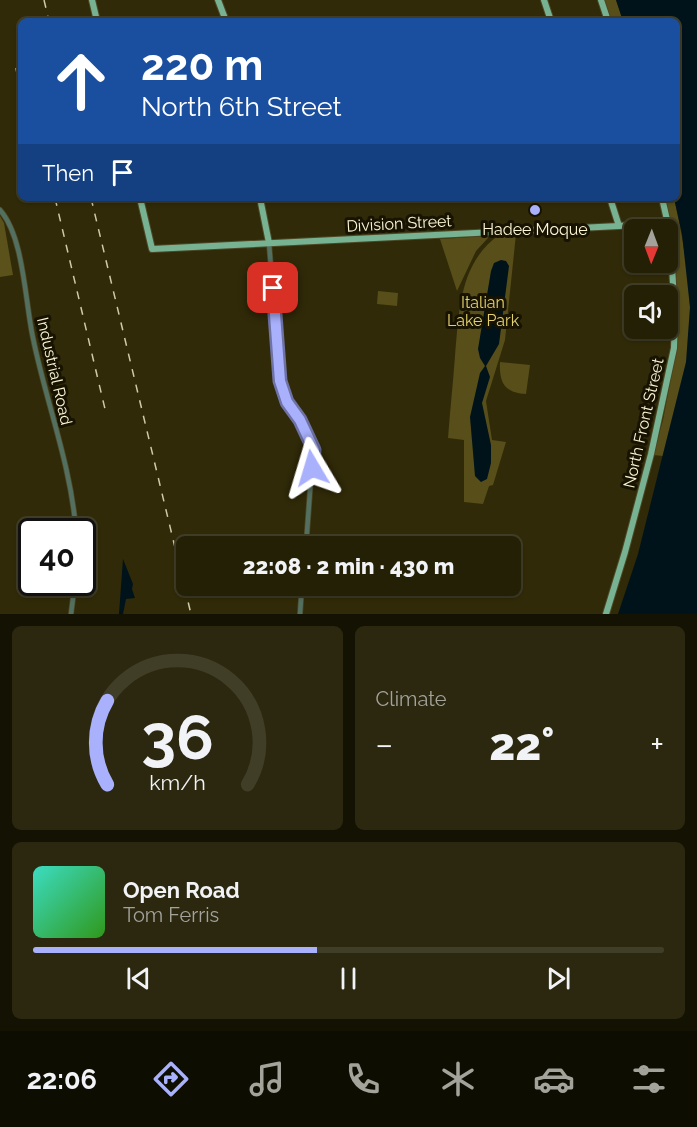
<!DOCTYPE html>
<meta charset="utf-8">
<style>
body{margin:0;font-family:Raleway,sans-serif;background:#2c2810;color:#f1f3f6;height:100vh;display:flex;flex-direction:column;font-size:22px;white-space:nowrap}
*{box-sizing:border-box;margin:0}
p{font-size:20px;color:#a3a39b}
.icon{flex:none;width:33px;height:33px;fill:none;stroke:currentColor;stroke-width:2;stroke-linecap:round;stroke-linejoin:round}
.map{position:relative;height:614px;overflow:hidden}
.details{display:flex;flex-direction:column;gap:12px;padding:12px;background:#141203;flex:1}
.details>*{flex:none}
.guide{position:absolute;left:18px;top:18px;width:662px;height:183px;border-radius:9px;box-shadow:0 2px 4px #0004,0 0 0 2px #413e28;background:#1a4fa0;color:#fff;overflow:hidden}
.needle{width:39px;rotate:181deg}
.tools{position:absolute;left:624px;top:219px;display:grid;gap:12px}
.tools a{display:grid;place-items:center;width:54px;height:54px;border-radius:9px;background:#242006;box-shadow:0 2px 4px #0004,0 0 0 2px #413e28;font-size:30px}
.speed{position:absolute;left:18px;top:518px;display:flex;gap:12px;font-size:30px;font-weight:700;text-align:center}
.speed>*{display:grid;place-content:center;width:78px;height:78px;border-radius:50%;background:#242006;box-shadow:0 2px 4px #0004,0 0 0 2px #413e28;line-height:1}
.speed .limit{border:3px solid #111;border-radius:9px;background:#fff;color:#111}
.pin{position:absolute;display:grid;place-items:center;width:51px;height:51px;color:#fff;margin:-26px;border-radius:12px;box-shadow:0 3px 9px #0006}
.me{position:absolute;width:66px;margin:-33px;rotate:353deg;stroke-linejoin:round;filter:drop-shadow(0 0 4px #0008)}
.turn{display:flex;align-items:center;gap:21px;height:126px;padding:0 24px;font-size:27px}
.turn .icon{width:78px;height:78px;stroke-width:2.5}
.turn b{display:block;font-size:42px;line-height:51px}
.then{display:flex;align-items:center;height:57px;padding:0 24px;background:#0003;gap:12px;font-size:22px}
.big{font-size:45px;font-weight:800;line-height:1.1}
.details .tile{flex:1;display:flex;flex-direction:column;justify-content:center;gap:9px;min-width:0;padding:0 21px;border-radius:9px;background:#2c2810}
.details .dial{align-items:center;gap:0}
.dial svg{height:156px;overflow:visible;fill:none;stroke:#413e28;stroke-width:7;stroke-linecap:round;text-anchor:middle}
.dial text{fill:#f1f3f6;stroke:none}
.song{display:flex;align-items:center;gap:18px}
.cover{width:72px;height:72px;border-radius:9px;background:linear-gradient(135deg,hsl(170 70% 55%),hsl(110 70% 35%))}
.played{height:6px;border-radius:3px;background:linear-gradient(90deg,#a9b0fc 45%,#413e28 45%)}
.keys{display:flex;justify-content:space-around;direction:ltr}
.heat{display:flex;justify-content:space-between;align-items:center;font-size:33px;direction:ltr}
.details .tiles{flex:1;display:grid;gap:12px;grid-template-columns:1fr 1fr}
.tile:last-child{grid-column:span 2}
.trip{position:absolute;left:176px;top:536px;width:345px;height:60px;border-radius:9px;background:#242006;box-shadow:0 2px 4px #0004,0 0 0 2px #413e28;font-weight:800;line-height:60px;text-align:center}
.tabs{display:flex;height:96px;justify-content:space-around;align-items:center;background:#0e0d02;color:#a3a39b}
.tabs .icon{width:42px;height:42px}
.tabs .on{color:#a9b0fc}
.tabs b{font-size:27px;color:#f1f3f6}
.map>svg:first-child{display:block}
</style>
<div class="map">
<svg width="697" height="614" viewBox="0 0 697 614">
<rect width="100%" height="100%" fill="#302a08"/>
<!-- green -->
<path fill="#574e19" d="M603 0H616L623 21H610Z
M664 198H674C682 234 689 271 690 307 693 357 677 409 663 456L653 455 663 420 677 346 674 252Z
M516 234 505 340 486 401 492 440 506 442 493 485 489 486 483 504 464 502V440L448 438C450 411 453 383 455 356 459 313 459 263 499 235Z
M487 236 488 238 476 251 457 291 440 239Z
M378 291 398 293 397 306 377 304Z
M500 362 530 365 526 394C504 393 499 382 500 362Z"/>
<!-- forest -->
<path fill="#5a511b" d="M0 216 4 223 13 275 0 277Z"/>
<!-- water -->
<path fill="#00121a" d="M616 0H697V614H618L638 554 686 362 690 307 682 234 674 198H676V21H623Z
M501 260 506 261 509 266 499 344 486 366 490 377 482 403 491 445V463L487 479 481 482 475 476 470 417 480 373 485 366 480 358 478 349 491 271 494 263Z
M123 559 133 584 132 589 135 598 126 599 123 614H119Z"/>
<g fill="none" stroke-linecap="round" stroke-linejoin="round">
<!-- minor casing -->
<g stroke="#4c4725" stroke-width="6">
<path id="minor" d="M0 210C24 237 25 302 33 338 46 402 71 465 76 531
M269 243 280 381 287 402 300 420 313 450 306 546
M71 614 75 582
M300 614 302 585"/>
</g>
<!-- major casing -->
<g stroke="#4c4725" stroke-width="8">
<path id="major" d="M92 0 97 21
M218 0 226 21
M544 0 551 21
M601 0 608 21
M140 198 152 249 619 226 667 221
M260 198 269 243
M610 198 619 226
M606 614 625 552 651 454 674 348 675 317 670 233 662 198"/>
</g>
<!-- minor -->
<use href="#minor" stroke="#536f5f" stroke-width="4.5"/>
<!-- major -->
<use href="#major" stroke="#77b392" stroke-width="6"/>
<!-- rail -->
<path stroke="#cfcaa9" stroke-width="1.5" stroke-dasharray="8 8" stroke-linecap="butt" d="M44 0 49 21
M16 68 21 96
M55 198 105 409
M91 198 191 614"/>
</g>
<g fill="none" stroke-linecap="round" stroke-linejoin="round">
<!-- route casing -->
<g stroke="#6e72a4" stroke-width="15">
<path id="route" d="M273 288 280 381 287 402 300 420 314 450 312 468"/>
</g>
<!-- route -->
<use href="#route" stroke="#a9b0fc" stroke-width="10"/>
</g>
<!-- markers -->
<circle fill="#a9b0fc" stroke="#171300" stroke-width="2" cx="535" cy="210" r="6"/>
<g text-anchor="middle" stroke-width="6" stroke-linejoin="round" paint-order="stroke">
<!-- street labels -->
<g font-size="16" fill="#fbf6d5" stroke="#171300">
<text transform="translate(399 223) rotate(-3)" y="6">Division Street</text>
<text transform="translate(55 371) rotate(77)" y="6">Industrial Road</text>
<text transform="translate(643 423) rotate(-77)" y="6">North Front Street</text>
</g>
<!-- poi labels -->
<g font-size="16" fill="#fbf6d5" stroke="#171300">
<text x="535" y="235">Hadee Moque</text>
</g>
<!-- park labels -->
<g font-size="16" fill="#e2d16e" stroke="#171300">
<text x="483" y="308">Italian<tspan x="483" dy="18">Lake Park</tspan></text>
</g>
</g>
</svg>
<div class="tools">
<a><svg class="needle" viewBox="-14 -14 28 28"><path d="M0-13l5 13h-10z" fill="#e53935"/><path d="M0 13l5-13h-10z" fill="#a3a39b"/></svg></a>
<a><svg class="icon" aria-label="sound" viewBox="0 0 24 24"><path d="M4 9h4l5-4v14l-5-4H4zM17 9q2 3 0 6"/></svg></a>
</div>
<div class="speed"><div class="limit">40</div></div>
<div class="pin" style="left:273px;top:288px;background:#d93025"><svg class="icon" aria-label="arrive" viewBox="0 0 24 24"><path d="M6 21V4h12l-3 4 3 4H6"/></svg></div>
<svg class="me" style="left:312px;top:468px" viewBox="-20 -20 40 40"><path d="M0-17L14 15 0 8-14 15z" fill="#a9b0fc" stroke="#fff" stroke-width="4"/></svg>
<div class="trip">22:08 · 2 min · 430 m</div>
<div class="guide">
<div class="turn"><svg class="icon" aria-label="ahead" viewBox="0 0 24 24"><path d="M12 20V5M6 11l6-6 6 6"/></svg><div><b>220 m</b>North 6th Street</div></div>
<div class="then">Then<svg class="icon" aria-label="arrive" viewBox="0 0 24 24"><path d="M6 21V4h12l-3 4 3 4H6"/></svg></div>
</div>
</div>
<section class="details">
<div class="tiles">
<div class="tile dial"><svg viewBox="0 0 100 80">
<path d="M14 69A42 42 0 1 1 86 69"/>
<path d="M14 69A42 42 0 0 1 14 26" stroke="#a9b0fc"/>
<text x="50" y="56" font-size="32" font-weight="700">36</text>
<text x="50" y="72" font-size="11">km/h</text>
</svg></div>
<div class="tile"><p>Climate</p>
<div class="heat"><a>−</a><b class="big">22°</b><a>+</a></div>
</div>
<div class="tile">
<div class="song"><i class="cover"></i><div><b>Open Road</b><p>Tom Ferris</p></div></div>
<div class="played"></div>
<div class="keys"><svg class="icon" aria-label="previous" viewBox="0 0 24 24"><path d="M18 5L8 12l10 7zM5 5v14"/></svg><svg class="icon" aria-label="pause" viewBox="0 0 24 24"><path d="M8 5v14M16 5v14"/></svg><svg class="icon" aria-label="next" viewBox="0 0 24 24"><path d="M6 5l10 7-10 7zM19 5v14"/></svg></div>
</div>
</div>
</section>
<nav class="tabs">
<b>22:06</b>
<svg class="icon on" aria-label="directions" viewBox="0 0 24 24"><path d="M12 3l9 9-9 9-9-9zM9 14v-3h6M13 9l2 2-2 2"/></svg>
<svg class="icon" aria-label="music" viewBox="0 0 24 24"><path d="M9 18V5l10-2v13"/><circle cx="6" cy="18" r="3"/><circle cx="16" cy="16" r="3"/></svg>
<svg class="icon" aria-label="phone" viewBox="0 0 24 24"><path d="M5 4h4l2 5-3 2q2 4 5 5l2-3 5 2v4C11 20 4 13 5 4z"/></svg>
<svg class="icon" aria-label="climate" viewBox="0 0 24 24"><path d="M12 3v18M4 7l16 10M4 17L20 7"/></svg>
<svg class="icon" aria-label="car" viewBox="0 0 24 24"><path d="M5 17H2v-5l4-1 3-4h7l3 4 3 1v5h-3M9 17h6M6 11h13"/><circle cx="7" cy="17" r="2"/><circle cx="17" cy="17" r="2"/></svg>
<svg class="icon" aria-label="filters" viewBox="0 0 24 24"><path d="M4 7h16M4 17h16"/><circle cx="9" cy="7" r="2"/><circle cx="15" cy="17" r="2"/></svg>
</nav>
